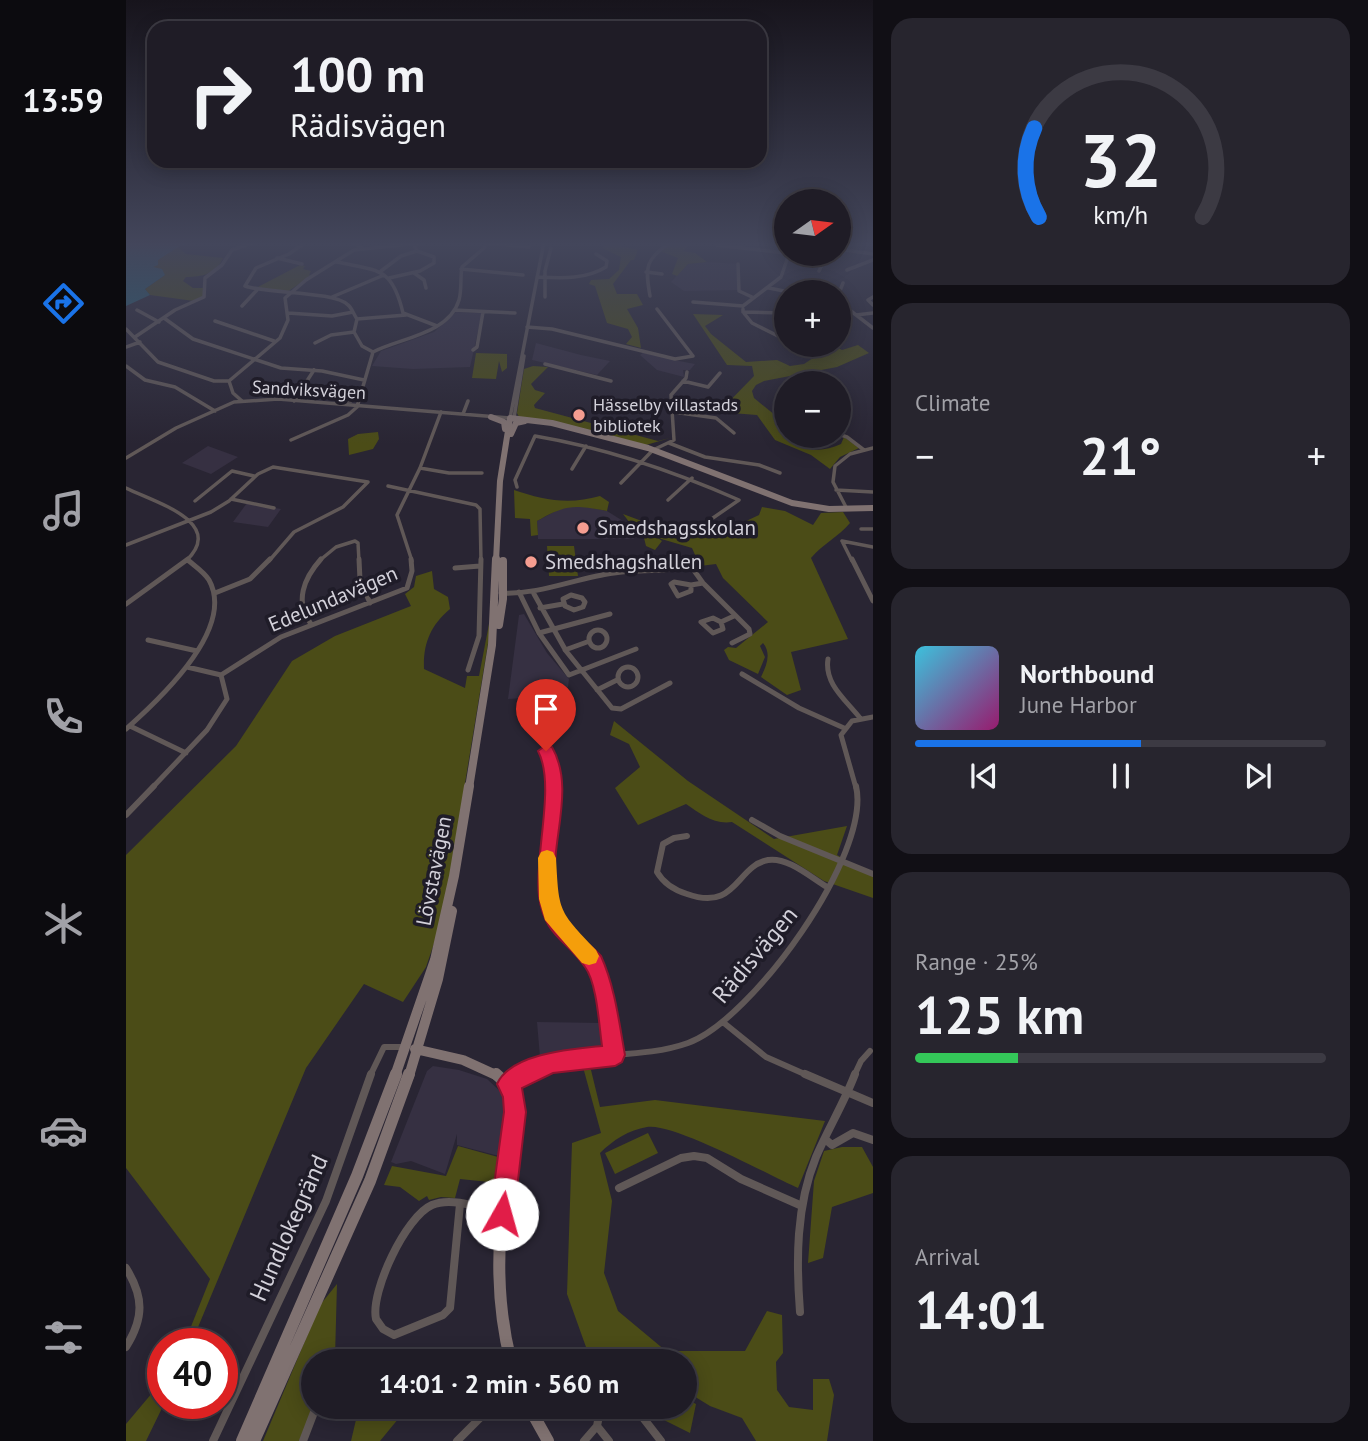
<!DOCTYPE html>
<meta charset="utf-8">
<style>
body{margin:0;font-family:"PT Sans",sans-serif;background:#27252e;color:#f1f3f6;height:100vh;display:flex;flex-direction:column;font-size:26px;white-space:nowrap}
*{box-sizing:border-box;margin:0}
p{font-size:23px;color:#a1a1a7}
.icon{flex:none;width:38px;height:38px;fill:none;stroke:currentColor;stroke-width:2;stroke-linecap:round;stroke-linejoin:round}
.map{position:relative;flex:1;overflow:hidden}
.panel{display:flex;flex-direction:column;gap:18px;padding:18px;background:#110f15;width:495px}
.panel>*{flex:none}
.banner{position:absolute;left:21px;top:21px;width:620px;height:147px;border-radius:21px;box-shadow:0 4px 18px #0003,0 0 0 2px #3c3a43;background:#1f1c26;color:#f1f3f6;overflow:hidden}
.needle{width:46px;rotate:76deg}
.buttons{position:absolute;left:648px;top:189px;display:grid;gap:14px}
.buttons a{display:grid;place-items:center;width:77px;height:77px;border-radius:50%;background:#1f1c26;box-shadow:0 4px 18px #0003,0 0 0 2px #3c3a43;font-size:35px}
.speed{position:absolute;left:21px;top:1328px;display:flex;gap:14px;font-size:35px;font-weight:700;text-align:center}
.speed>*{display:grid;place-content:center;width:91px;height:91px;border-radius:50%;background:#1f1c26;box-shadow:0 4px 18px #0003,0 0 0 2px #3c3a43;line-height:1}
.speed .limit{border:10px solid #d22;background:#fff;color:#111}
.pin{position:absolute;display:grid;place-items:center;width:60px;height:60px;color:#fff;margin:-72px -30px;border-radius:50% 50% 50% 0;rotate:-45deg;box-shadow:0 0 7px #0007}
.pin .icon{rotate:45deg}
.me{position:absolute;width:77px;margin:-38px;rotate:7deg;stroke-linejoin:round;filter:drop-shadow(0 0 5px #0008)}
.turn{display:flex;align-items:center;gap:24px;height:147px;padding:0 28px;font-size:32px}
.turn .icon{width:91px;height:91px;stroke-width:2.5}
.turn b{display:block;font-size:49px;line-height:60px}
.big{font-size:52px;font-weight:700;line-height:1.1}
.panel .widget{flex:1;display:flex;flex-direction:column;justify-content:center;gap:10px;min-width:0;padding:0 24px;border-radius:21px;background:#27252e}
.panel .dial{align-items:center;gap:0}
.dial svg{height:182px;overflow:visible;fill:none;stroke:#3c3a43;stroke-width:7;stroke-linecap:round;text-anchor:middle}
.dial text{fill:#f1f3f6;stroke:none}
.song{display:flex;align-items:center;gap:21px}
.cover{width:84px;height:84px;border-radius:10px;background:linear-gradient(135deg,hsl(190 70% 55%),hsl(320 70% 35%))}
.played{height:7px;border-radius:4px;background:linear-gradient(90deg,#1a73e8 55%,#3c3a43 55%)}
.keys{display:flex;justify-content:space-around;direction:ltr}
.heat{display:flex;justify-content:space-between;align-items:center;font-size:38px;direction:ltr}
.charge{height:10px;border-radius:5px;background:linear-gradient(90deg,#34c759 25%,#3c3a43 0)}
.trip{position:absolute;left:175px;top:1349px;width:396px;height:70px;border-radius:35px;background:#1f1c26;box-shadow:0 4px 18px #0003,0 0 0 2px #3c3a43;font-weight:700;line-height:70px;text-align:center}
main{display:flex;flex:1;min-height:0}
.menu{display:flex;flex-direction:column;width:126px;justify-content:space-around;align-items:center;background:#0c0b0f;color:#a1a1a7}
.menu .icon{width:49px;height:49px}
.menu .current{color:#1a73e8}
.menu b{font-size:32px;color:#f1f3f6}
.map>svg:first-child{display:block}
</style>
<main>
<nav class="menu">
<b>13:59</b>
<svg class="icon current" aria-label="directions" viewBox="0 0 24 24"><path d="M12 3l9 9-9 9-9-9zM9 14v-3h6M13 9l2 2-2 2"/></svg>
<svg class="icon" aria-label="music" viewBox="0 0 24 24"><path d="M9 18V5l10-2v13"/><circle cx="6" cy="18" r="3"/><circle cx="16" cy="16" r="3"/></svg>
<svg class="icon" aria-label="phone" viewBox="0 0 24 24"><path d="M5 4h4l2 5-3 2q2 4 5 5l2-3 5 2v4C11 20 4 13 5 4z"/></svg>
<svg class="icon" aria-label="climate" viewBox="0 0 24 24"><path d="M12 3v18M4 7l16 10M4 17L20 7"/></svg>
<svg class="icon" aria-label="car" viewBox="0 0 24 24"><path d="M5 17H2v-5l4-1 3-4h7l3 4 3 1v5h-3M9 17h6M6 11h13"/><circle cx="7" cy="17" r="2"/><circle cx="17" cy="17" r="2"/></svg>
<svg class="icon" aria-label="filters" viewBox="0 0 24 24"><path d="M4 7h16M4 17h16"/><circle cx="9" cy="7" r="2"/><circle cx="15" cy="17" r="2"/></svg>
</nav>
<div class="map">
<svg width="747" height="1441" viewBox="0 0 747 1441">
<rect width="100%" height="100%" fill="#292533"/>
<!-- built -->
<path fill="#363042" d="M581 262 612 264 613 290 558 291 545 282 562 264Z
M330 312 356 313 344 367 287 369 246 366 255 351 308 332Z
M410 343 455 355 484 361 471 375 406 360Z
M518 352 548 360 569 364 564 370H557L558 377 531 370 514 355Z
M82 446 112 457 85 474 56 463Z
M121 503 155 509 142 527 107 522Z
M458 506 481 511 497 521 508 539H412L411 521 437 507Z
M398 614 421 653 443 679 442 687H405L398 698 382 699 393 615Z
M411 1022 476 1023 479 1043 467 1051 414 1057Z
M307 1066 333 1070 361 1079 376 1093 382 1113 373 1156 331 1145V1134L319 1174 285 1161 270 1164 265 1162 301 1071Z"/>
<!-- green -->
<path fill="#4b4c17" d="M478 242H495L494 246 512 250 508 260H505L487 284 491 294H511L517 305 501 309 512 328 515 348 500 344 506 337 502 329 481 323 469 286 463 284 465 280 483 279 493 270 495 257 476 248Z
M545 244H564L557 251 569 253 581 262 562 264 551 276 546 274 552 258 534 251Z
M52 247 60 254 97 258C90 274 76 277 60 277L57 281 67 288H78L79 295 68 301 24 295 19 289 39 275 25 267 39 254Z
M174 265 179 266 177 269 185 271 183 275 185 276 161 292 130 288Z
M567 314 597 315 579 326 585 334 620 362 651 360 664 366 678 364 696 352 690 345H707L716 350 732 345 743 353 711 367 638 381 630 385 626 391 628 398 660 424V436H664C680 452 694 453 715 444L718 437 733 448 714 457 704 469 685 455 649 440 631 415 593 412 628 376 626 366 601 365Z
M350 353 381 354V368L376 372 373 361 370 379 346 378Z
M407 366 422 367 405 384 409 390 419 393 408 405 409 408 532 441 544 438 520 445 393 417 391 413 398 369Z
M252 432 253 439 247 449 223 455 222 439 232 434Z
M388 490C417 500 443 505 474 496L483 502 481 511C448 505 441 504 411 521L412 535 405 536 404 519 389 518Z
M636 507 659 511 687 525 695 513 717 512 724 523C712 537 697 544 685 558L722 639 665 652 675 690 661 695 635 677C640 666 646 654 637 643L634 646 639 657 632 674 603 660 598 650 602 647 610 648 642 622 597 578 590 564 574 566 566 548 532 538 536 541 529 550 520 546 517 534 511 532 497 514 548 533 567 536 591 531 602 522H618L633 515Z
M421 546H448L452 576H423Z
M306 571 308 589 322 597 324 609C304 626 297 644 298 669L339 688 341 676H353L363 624 365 625 317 917 300 967 277 1002 238 984 180 1068 65 1344H58L84 1279 0 1168V855L110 746 166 661 209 636 285 606 279 594 288 587 290 576Z
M488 721 562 781 648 839 721 826 711 855 747 876V898L698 881 606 822C588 825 573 813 560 804L512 825 489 788 514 767 503 744 484 735Z
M457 1067 465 1070 474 1107 529 1100 699 1121 672 1188C643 1175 546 1122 521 1127 503 1130 487 1140 474 1153L486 1201 478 1273 492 1311 540 1351H619L641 1311 656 1315 657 1353 650 1362 651 1390 663 1407 687 1410V1379H703L708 1395 701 1441H630L616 1418 584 1406 558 1390V1362L465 1361 441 1294 446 1143 475 1133Z
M522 1133 532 1153 489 1174 479 1153Z
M332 1146 372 1157 370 1199 362 1204 363 1182 334 1179 329 1198 315 1197 303 1200 301 1196 293 1201 274 1187 258 1185 266 1166 320 1176Z
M716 1147H736L747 1167V1193L706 1207 697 1258 682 1263 688 1181 698 1151Z
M211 1284 209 1357 215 1361 187 1362V1370L182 1380 185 1414 173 1441H137L194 1305Z
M37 1380 38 1404 20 1441H0V1424Z
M558 1398 570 1404 564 1433 518 1410V1407H558Z
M233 1407H282L254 1441H225Z"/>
<!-- water -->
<path fill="#246277" d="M0 242H68L52 247 32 260V265L27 267 36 269 39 275 19 289 24 295 0 306Z"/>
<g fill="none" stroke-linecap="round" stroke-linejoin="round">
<!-- street-far3 -->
<path stroke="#605857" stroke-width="3.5" d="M180 242 163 254 130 268 119 286C142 294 209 291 222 305 226 308 228 315 231 319L228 332 236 346 247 352
M226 242 236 248
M538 242H565
M360 243 403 247
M590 245 660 253
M712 249 747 254
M151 258 176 264
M211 262C253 271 266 267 277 313L311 326
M612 264 613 291 626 297
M335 269 397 275
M721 270 747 260
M255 271 275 256 291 251
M693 271 701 254
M520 272 536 274
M288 273 298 280 300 288
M411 277C434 278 459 280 480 267L481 261 470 254
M263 278 294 271 308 263V257L291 251 288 245
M643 288 663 292
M677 292 681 281
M524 296C519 268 519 259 544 243
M712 296 717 283
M206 297 258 275
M419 297V271L425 248
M747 297 742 300 747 305
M712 301 747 328
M567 302 617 306 655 277 663 254
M116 306 131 290
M617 309V312L660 313
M11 310 33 322
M328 310 389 313
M617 312 626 323 660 340
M162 313 206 316 227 312
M730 315 747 313
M38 318 67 339 155 368 196 371 238 380
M231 319 280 315
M89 321 148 341
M401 327 426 329 549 359 567 356 531 309
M0 329 32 362 88 381H103
M9 337 49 310 78 297 79 278 96 265 106 250 129 242
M189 343 205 335 228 332
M0 347 14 342
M347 350 351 347 357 312
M419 364 485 381
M0 366 19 380 49 387 89 411
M103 381 154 338 162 320 159 298 180 280 228 250 303 242
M103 381 107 393 116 401
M557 381 582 387 594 373
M168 401 188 370
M211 401H225L230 392H235
M231 407 247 352C274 338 323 334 333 300 336 289 334 278 336 267L358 248 360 242
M547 412 590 418 608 433
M337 414 342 401
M388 418 398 356
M712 434 721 437 738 450
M165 440 222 415 231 407
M543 443 579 457 633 465 654 473
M0 458 50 428 108 402 152 399 384 418 418 242
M294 468 323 473H356
M446 469 460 446
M495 483 527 450 548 440 545 395 560 378 561 372
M262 486 350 505 354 509 355 561
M391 487 389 480 409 436C480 448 547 471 613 500L584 520
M0 488C28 502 101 522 60 561
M710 490 747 492
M105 499 148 508
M542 500 566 478
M69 501 106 471 128 476
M721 509 707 482 709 466 724 454 747 448
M735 529H747
M716 541 726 561
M716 541 747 547
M0 545 85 512 103 501 132 474 147 467 242 482 217 507 168 532 143 561
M193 561 210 547 229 541 232 543 233 561
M286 561 271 515 294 468 315 412"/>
<!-- street-far2 -->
<path stroke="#605857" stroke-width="5" d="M233 559 234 580 244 603
M726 559 747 601
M329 568 354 566
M548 582 565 585V591L552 596 545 584Z
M565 585 577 583
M393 592 413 633 443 675 510 649
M89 593 124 579 144 559
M375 593C414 595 450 578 488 573 513 569 539 573 564 565L577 583 623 629 624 634 606 643
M408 594 440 651 486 708 495 709 544 683
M445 595 456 598 459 602 457 607 448 610 439 606 437 599Z
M0 604 62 559
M414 608 437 604
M587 618 595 622 597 629 587 633 575 622Z
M595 622 608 616
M185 624C168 602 178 578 195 559
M463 639a9 9 0 1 1 18 0a9 9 0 1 1-18 0Z
M413 633 484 614
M22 640 71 651
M439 650 461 642
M702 659C698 684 720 700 734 718
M492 677a10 10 0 1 1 20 0a10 10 0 1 1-20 0Z
M342 670 353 636 355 559
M616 674 673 708 718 728
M95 675 155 637 281 588 286 571 285 559
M471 690 491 680
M4 726 60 753
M420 728 423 750
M0 729C33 700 110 629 83 580 79 573 69 566 63 561
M420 751 426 766 428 788
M26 788 81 730 101 699 95 675 61 667
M730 788 715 735 726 721 747 717"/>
<!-- street-far1 -->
<path stroke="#605857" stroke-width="6" d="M428 786C427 824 413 868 424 905 432 930 454 940 467 960 484 986 484 1025 489 1055
M0 815 28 786
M626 820 654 836 747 874
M561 836 548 838 537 844 531 872C538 884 548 890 561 894 611 912 610 866 642 860 662 857 684 877 701 887
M598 1023 640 1057 683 1076
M244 1076 258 1047H279
M396 1076C443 1047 509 1062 562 1043 626 1020 746 854 730 786
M728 1076 735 1061 744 1051"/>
<!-- street -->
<path stroke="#605857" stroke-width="8" d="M679 1074 747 1103
M382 1084 399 1074
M699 1139 706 1145 727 1133 747 1140
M493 1188 555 1158 568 1156 581 1158 615 1179 676 1206
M334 1204 324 1308 317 1315 268 1335 257 1329 250 1319C244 1292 280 1216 306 1205 327 1196 356 1209 376 1214
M0 1268C18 1297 18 1318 0 1347
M674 1312C670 1261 670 1206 690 1157 702 1129 718 1103 729 1074
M511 1410 535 1441
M471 1426 483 1441
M87 1441 200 1201 245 1074
M177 1441 190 1407
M331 1441 354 1418
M458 1441 471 1426 473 1416"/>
<!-- secondary-far3 -->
<path stroke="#807271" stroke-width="6" d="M365 417 378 422 379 429
M385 434 390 423 399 421
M370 561 374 481 384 418 426 423 522 448 666 503 703 509 747 508"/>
<!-- secondary-far2 -->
<path stroke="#807271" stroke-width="8" d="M373 625 377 599V561
M343 788 366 645 370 559"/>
<!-- secondary-far1 -->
<path stroke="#807271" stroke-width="10" d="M289 1049 337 1060 372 1076
M269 1076 309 960 328 876 343 786
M283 1076 312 979 326 911"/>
<!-- secondary -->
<path stroke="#807271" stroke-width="12" d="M370 1074C382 1084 388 1094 389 1111 390 1135 382 1161 379 1185 371 1246 370 1303 385 1362
M403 1407 422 1441
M116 1441 231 1176 270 1074
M128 1441 244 1181 283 1074"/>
</g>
<!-- sky -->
<linearGradient id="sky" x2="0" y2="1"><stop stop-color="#17141c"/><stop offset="0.55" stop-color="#43465b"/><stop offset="1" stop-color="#43465b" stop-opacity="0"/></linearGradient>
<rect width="747" height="444" fill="url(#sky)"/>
<!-- route -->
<path fill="#e11d48" stroke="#92132f" stroke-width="2" d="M420 745 426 747C455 798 411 864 437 917 445 932 464 944 475 956 489 987 493 1022 499 1055L496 1062 489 1066 427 1073 396 1088 400 1112 388 1214 385 1222 376 1226 368 1222 364 1214 378 1112 377 1097 371 1084C385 1053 447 1049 476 1046 473 1025 471 983 459 967 439 938 419 937 413 896 408 855 430 785 412 751Z"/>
<!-- slow -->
<path fill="#f59e0b" d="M421 850 427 852 430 858C433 912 432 910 470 950L473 956 470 963 463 965 456 963 419 920 413 899 412 858 415 852Z"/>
<!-- markers -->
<g fill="#f59d90" stroke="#1f1c28" stroke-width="2.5">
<circle cx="453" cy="415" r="7"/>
<circle cx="457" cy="528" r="7"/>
<circle cx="405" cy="562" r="7"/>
</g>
<g text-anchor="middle" stroke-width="7" stroke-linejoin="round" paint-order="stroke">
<!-- far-street labels -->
<g font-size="18" fill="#d3d1da" stroke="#1f1c28">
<text transform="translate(183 390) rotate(3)" y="6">Sandviksvägen</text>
</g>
<!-- far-poi labels -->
<g font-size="18" fill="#d3d1da" stroke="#1f1c28" text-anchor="start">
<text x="467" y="411">Hässelby villastads<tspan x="467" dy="21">bibliotek</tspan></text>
</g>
<!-- poi labels -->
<g font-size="21" fill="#d3d1da" stroke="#1f1c28" text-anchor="start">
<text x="471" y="535">Smedshagsskolan</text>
<text x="419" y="569">Smedshagshallen</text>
</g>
<!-- street labels -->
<g font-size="21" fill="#d3d1da" stroke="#1f1c28">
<text transform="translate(207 599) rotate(-23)" y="7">Edelundavägen</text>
<text transform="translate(308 871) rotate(-79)" y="7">Lövstavägen</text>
</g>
<!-- near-street labels -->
<g font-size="24" fill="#d3d1da" stroke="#1f1c28">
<text transform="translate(629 955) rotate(-50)" y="8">Rädisvägen</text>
<text transform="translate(163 1228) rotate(-66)" y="8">Hundlokegränd</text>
</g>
</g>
</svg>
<div class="buttons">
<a><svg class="needle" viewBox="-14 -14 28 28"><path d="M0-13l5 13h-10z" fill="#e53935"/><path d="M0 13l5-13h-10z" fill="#a1a1a7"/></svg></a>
<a>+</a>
<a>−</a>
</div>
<div class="speed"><div class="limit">40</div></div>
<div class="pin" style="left:420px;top:751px;background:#d93025"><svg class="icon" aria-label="arrive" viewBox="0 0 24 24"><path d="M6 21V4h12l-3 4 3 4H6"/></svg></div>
<svg class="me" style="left:376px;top:1214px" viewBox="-20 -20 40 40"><circle r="19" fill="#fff"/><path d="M0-13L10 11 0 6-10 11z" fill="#e11d48"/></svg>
<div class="trip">14:01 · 2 min · 560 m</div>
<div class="banner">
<div class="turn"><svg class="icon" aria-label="right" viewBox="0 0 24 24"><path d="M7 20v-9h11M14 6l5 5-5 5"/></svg><div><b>100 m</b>Rädisvägen</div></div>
</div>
</div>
<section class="panel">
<div class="widget dial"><svg viewBox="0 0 100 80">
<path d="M14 69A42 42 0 1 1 86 69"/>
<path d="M14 69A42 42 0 0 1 12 30" stroke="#1a73e8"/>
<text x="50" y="56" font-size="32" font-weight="700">32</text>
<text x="50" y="72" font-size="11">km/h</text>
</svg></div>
<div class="widget"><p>Climate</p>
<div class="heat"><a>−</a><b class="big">21°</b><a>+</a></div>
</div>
<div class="widget">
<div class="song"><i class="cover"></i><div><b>Northbound</b><p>June Harbor</p></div></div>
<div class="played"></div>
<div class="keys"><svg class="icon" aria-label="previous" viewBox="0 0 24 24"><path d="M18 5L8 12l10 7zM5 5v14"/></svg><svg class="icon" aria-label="pause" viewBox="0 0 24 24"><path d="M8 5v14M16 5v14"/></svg><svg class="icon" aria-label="next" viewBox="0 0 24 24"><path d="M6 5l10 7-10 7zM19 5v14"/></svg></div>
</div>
<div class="widget"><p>Range · 25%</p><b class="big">125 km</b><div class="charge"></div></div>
<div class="widget"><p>Arrival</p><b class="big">14:01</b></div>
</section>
</main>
